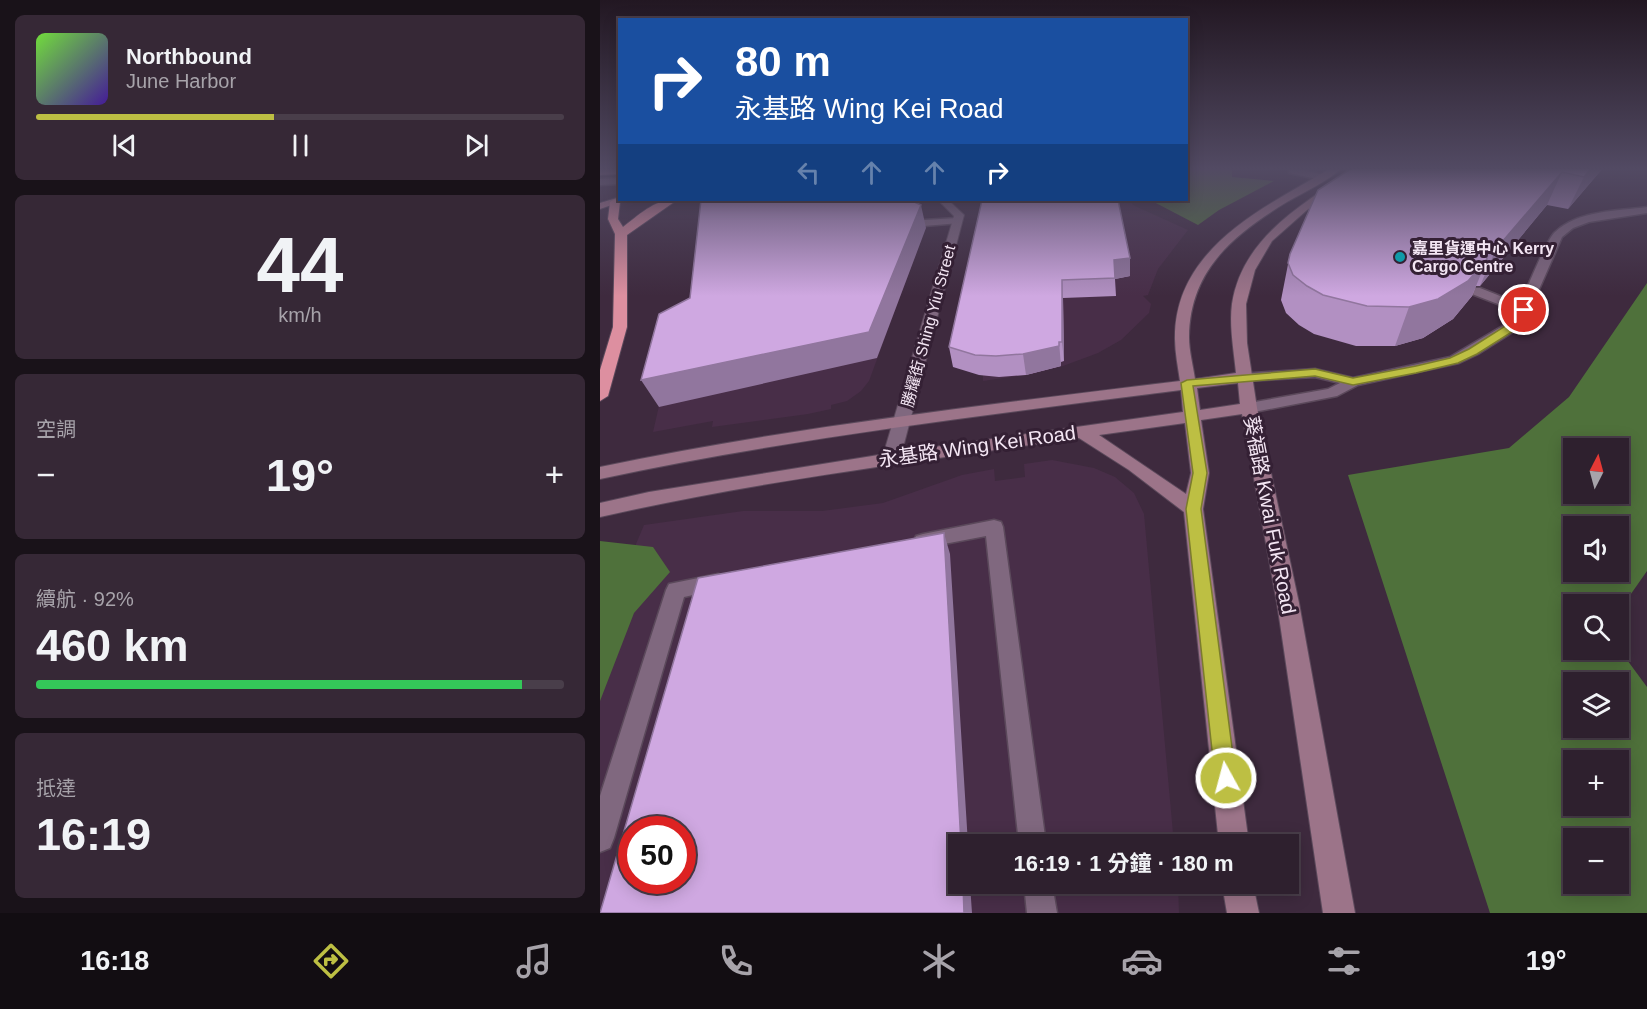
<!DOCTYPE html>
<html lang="zh-TW">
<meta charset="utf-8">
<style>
body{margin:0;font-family:Arial,"Noto Sans TC",sans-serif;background:#362836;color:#f1f3f6;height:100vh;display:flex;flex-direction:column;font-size:22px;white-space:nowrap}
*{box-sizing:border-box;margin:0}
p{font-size:20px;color:#a7a3aa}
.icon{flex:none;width:33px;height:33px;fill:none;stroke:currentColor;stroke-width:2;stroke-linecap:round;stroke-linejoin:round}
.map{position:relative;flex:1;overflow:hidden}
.sheet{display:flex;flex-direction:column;gap:15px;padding:15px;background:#191219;width:600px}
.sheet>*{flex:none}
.guide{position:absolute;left:18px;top:18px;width:570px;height:183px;border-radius:0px;box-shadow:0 3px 15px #0003,0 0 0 2px #493e4a;background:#1a4fa0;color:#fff;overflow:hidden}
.needle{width:39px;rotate:6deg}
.fabs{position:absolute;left:963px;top:438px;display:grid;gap:12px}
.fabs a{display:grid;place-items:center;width:66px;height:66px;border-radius:0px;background:#2e202e;box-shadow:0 3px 15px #0003,0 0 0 2px #493e4a;font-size:30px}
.speed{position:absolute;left:18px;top:816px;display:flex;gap:12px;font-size:30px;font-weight:700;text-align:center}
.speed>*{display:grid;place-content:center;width:78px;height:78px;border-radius:50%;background:#2e202e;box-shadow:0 3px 15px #0003,0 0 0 2px #493e4a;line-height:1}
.speed .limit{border:9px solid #d22;background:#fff;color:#111}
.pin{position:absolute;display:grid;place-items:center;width:51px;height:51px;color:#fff;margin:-26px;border:3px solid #fff;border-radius:50%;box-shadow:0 2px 6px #0007}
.me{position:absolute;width:66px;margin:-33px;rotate:353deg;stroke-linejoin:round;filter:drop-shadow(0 0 4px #0008)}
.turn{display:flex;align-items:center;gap:21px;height:126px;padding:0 18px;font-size:27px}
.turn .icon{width:78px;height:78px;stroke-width:2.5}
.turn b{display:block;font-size:42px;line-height:51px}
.lanes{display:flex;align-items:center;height:57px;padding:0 18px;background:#0003;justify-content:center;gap:30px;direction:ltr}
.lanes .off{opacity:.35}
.big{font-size:45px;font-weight:700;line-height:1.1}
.sheet .tile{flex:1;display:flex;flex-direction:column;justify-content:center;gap:9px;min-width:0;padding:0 21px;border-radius:9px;background:#362836}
.sheet .dial{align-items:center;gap:0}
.dial b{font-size:78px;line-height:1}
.song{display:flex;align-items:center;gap:18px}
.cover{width:72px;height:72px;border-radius:9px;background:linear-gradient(135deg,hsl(100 70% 55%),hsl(260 70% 35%))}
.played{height:6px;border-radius:3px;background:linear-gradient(90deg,#bdbf43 45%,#493e4a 45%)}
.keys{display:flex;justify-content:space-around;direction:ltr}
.heat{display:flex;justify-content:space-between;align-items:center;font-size:33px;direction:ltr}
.charge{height:9px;border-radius:4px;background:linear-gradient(90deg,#34c759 92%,#493e4a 0)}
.trip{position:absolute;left:348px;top:834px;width:351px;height:60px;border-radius:0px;background:#2e202e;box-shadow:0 3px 15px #0003,0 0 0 2px #493e4a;font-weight:700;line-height:60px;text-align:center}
.tabs{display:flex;height:96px;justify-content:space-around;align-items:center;background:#120d12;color:#a7a3aa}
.tabs .icon{width:42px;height:42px}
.tabs .current{color:#bdbf43}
.tabs b{font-size:27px;color:#f1f3f6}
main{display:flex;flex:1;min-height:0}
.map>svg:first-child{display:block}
</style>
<main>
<section class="sheet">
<div class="tile">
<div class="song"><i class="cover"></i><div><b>Northbound</b><p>June Harbor</p></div></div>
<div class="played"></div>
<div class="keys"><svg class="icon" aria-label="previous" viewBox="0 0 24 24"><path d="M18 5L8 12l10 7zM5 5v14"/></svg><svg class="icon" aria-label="pause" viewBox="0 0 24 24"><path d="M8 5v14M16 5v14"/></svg><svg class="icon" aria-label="next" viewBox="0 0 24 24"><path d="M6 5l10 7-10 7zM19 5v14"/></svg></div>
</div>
<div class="tile dial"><b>44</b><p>km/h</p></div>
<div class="tile"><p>空調</p>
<div class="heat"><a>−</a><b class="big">19°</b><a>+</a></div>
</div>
<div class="tile"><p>續航 · 92%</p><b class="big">460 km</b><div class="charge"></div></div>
<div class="tile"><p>抵達</p><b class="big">16:19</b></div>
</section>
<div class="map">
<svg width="1047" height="913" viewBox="0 0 1047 913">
<rect width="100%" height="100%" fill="#3e2a3e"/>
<!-- built -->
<path fill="#482e48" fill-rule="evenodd" d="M290 200 320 218 326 227 269 381 261 391 247 401 231 405V409L208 414 112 427 113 421 53 432 74 340Z
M390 200H528L535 206 588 230 558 269 548 295 543 296 551 304 549 313 521 340 498 353 463 366 432 374 383 381V375L353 366Z
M452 460 494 468 515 477 534 493 544 514 574 844H358V884H578L579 913H0V630L44 525 143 511H222L283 503 362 475 394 469 395 481 425 477 424 464ZM32 830H82V880H32Z"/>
<!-- forest -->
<path fill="#4f713b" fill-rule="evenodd" d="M587 168H632V177L674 181 619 210 598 225 550 200H586Z
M1047 283V571L1019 611 1018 604H974V650L1019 649 1047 687V913H890L748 475 909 448 969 397ZM974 448H1018V494H974ZM974 526H1018V572H974ZM974 682H1018V728H974ZM974 760H1018V806H974ZM974 838H1018V884H974Z
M0 541 53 547 70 572 34 613 0 701Z"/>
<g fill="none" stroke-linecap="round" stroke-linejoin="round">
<!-- lane casing -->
<g stroke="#5b495b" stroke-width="3">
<path id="lane" d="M692 168 725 175 726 177 722 180 689 173V169Z
M20 178V184L0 185V179Z
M1047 207V213L989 222 973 228 962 237 930 310 916 330 878 354 859 363 758 385 737 396 649 413 641 408 649 403 728 389 740 383 715 377 645 381 640 380 638 377 640 374 715 369 753 378 850 357 906 324 916 311 872 294V288H880L920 304C927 289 945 243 954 233 977 210 1018 211 1047 207Z
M357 218 360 219V223L324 226 319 223 324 220Z
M394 520 401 522 403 527 446 844H419L386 536 323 548 316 546 314 541 316 536 323 534Z
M118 574 125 576 128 582 125 588 84 597 14 838 10 848 0 852V796L66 590 69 584Z
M424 884H452L457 913H427Z"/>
</g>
<!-- street casing -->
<g stroke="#5b495b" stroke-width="2">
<path id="street" d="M338 200H348L364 215 300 459 297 463 291 465 285 463 282 459 354 216Z"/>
</g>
<!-- secondary casing -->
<g stroke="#5b495b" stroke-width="2">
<path id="secondary" d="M731 168H742C727 182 704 192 687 202 633 235 590 270 589 337 589 351 593 365 595 379L636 373C634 351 629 326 632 304 642 237 705 202 757 168H768L707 210 672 241 655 270 646 304 647 343 657 408 699 603 755 913H723L677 603 642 414 601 420 609 473 603 509 649 844H619L584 512 529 470 479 438C319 461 157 481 0 517V503L49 492 291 453 583 412 581 390C387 415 191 438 0 479V467C191 427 386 405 580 381 578 367 575 353 575 339 574 248 664 208 731 168ZM638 383 640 404 600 410 597 388ZM585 423 591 473 586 494 499 435Z
M622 884H653L659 913H627Z"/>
</g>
<!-- primary casing -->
<g stroke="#5b495b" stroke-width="2">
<path id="primary" d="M20 168V174L0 175V169Z
M20 197V200H26L0 209V203Z"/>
</g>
<!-- highway casing -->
<g stroke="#5b495b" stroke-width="2">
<path id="highway" d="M15 199 20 202 18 219 23 227C39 215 56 198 77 200L27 235V327L8 396 0 401V370L13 327 15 234 8 219 10 202Z"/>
</g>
<!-- lane -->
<use href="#lane" fill="#80687f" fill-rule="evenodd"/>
<!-- street -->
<use href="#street" fill="#80687f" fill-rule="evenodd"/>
<!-- secondary -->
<use href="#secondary" fill="#9c7489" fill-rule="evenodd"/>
<!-- primary -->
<use href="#primary" fill="#b87f93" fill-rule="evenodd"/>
<!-- highway -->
<use href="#highway" fill="#dd8fa0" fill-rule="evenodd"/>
</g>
<!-- wall -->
<path fill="#b290c2" d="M1003 168 968 209 947 205 880 286H876L872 296 853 319 823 338 795 346H756L714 334 699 325 686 313 681 300 690 254 718 190Z
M382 200 530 276 515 279 516 296 463 298 464 361 461 362V366L426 375 399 377 379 375 353 367 349 347Z"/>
<!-- shaded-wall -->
<path fill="#91769e" d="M991 168H1003L968 209 984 177Z
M962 172 947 205 880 286 896 249Z
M314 200H318L320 208 321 205 326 228 277 358 59 407 41 380Z
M530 258V276L515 279 514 260Z
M887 259 872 296 853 319 823 338 795 346 809 307Z
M462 280 463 298 464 361 462 342Z
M459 342 461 366 426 375 423 354Z
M344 533 350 554 368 844H361Z
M363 884H370L372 913H364Z"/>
<!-- building -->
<path fill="#cfa8e1" stroke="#91769e" stroke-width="1.5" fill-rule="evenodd" d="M752 168H991L984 177 962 172 896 249H886L887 259 868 281 838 299 809 307 767 306 723 295 707 286 693 275 688 263 690 254 718 190Z
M101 200H314L312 201 321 205 269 332 41 380 59 314 90 298Z
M382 200H518L530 258 514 260 515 278 462 280V342H459V346L423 354 396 356 375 355 349 347Z
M344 533 361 844H358V884H363L364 913H0L98 578ZM32 830H82V880H32Z"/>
<!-- sky -->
<linearGradient id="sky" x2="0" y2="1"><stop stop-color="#221722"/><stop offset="0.57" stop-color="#524a63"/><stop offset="1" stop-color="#524a63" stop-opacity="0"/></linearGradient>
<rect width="1047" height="296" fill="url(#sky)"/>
<!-- route -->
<path fill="#bdbf43" stroke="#7b7c2c" stroke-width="1.5" d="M924 307 929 310 915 330 877 354 858 363 816 373 753 385 715 376 593 386 607 473 601 509 636 778 633 785 626 788 618 785 615 778 586 509 593 473 581 383 587 380 715 369 753 378 816 366 850 358 869 349 907 325 920 308Z"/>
<!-- markers -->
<circle fill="#0f9aa8" stroke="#342034" stroke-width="2" cx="800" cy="257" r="6"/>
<g text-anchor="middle" stroke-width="6" stroke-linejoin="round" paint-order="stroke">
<!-- far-poi labels -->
<g font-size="16" font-weight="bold" fill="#f3e5f3" stroke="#342034" text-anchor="start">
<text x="812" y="254">嘉里貨運中心 Kerry<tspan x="812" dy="18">Cargo Centre</tspan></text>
</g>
<!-- far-street labels -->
<g font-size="16" fill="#f3e5f3" stroke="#342034">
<text transform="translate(328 326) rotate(-75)" y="6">勝耀街 Shing Yiu Street</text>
</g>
<!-- street labels -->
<g font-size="20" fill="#f3e5f3" stroke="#342034">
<text transform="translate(377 446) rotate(-8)" y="7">永基路 Wing Kei Road</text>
<text transform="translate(670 515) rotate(79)" y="7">葵福路 Kwai Fuk Road</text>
</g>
</g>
</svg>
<div class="fabs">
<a><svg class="needle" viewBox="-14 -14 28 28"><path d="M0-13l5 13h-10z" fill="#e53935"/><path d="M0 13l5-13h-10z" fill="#a7a3aa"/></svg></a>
<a><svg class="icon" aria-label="sound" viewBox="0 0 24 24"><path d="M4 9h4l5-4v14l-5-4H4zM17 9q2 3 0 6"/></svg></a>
<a><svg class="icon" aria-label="search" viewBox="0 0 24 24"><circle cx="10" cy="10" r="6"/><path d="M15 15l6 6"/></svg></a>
<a><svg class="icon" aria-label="layers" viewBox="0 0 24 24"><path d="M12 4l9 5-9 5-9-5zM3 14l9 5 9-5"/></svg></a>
<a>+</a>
<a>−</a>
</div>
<div class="speed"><div class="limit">50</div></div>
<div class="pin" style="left:924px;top:310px;background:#d93025"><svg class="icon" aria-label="arrive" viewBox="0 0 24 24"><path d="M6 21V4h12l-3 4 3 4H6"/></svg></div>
<svg class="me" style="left:626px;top:778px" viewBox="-20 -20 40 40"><circle r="17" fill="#bdbf43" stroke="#fff" stroke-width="3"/><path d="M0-11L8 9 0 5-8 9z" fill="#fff"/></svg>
<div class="trip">16:19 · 1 分鐘 · 180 m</div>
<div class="guide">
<div class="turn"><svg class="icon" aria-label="right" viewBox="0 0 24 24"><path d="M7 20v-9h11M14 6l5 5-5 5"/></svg><div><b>80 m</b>永基路 Wing Kei Road</div></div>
<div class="lanes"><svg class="icon off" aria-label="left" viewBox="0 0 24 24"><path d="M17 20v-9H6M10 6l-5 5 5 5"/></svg><svg class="icon off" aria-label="ahead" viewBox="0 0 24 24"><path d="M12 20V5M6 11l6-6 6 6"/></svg><svg class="icon off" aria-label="ahead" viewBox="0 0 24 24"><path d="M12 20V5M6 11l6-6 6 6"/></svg><svg class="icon" aria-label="right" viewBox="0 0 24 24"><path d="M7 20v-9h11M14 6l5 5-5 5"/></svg></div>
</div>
</div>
</main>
<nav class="tabs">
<b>16:18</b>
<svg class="icon current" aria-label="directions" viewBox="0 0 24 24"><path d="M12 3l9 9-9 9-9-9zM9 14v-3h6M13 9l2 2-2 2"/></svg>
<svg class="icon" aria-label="music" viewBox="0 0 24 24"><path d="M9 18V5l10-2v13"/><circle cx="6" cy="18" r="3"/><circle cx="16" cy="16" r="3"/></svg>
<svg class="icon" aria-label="phone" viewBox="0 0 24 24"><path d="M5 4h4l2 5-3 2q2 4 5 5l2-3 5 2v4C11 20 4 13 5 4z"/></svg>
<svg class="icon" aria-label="climate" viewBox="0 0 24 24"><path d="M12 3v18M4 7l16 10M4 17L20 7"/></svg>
<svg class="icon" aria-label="car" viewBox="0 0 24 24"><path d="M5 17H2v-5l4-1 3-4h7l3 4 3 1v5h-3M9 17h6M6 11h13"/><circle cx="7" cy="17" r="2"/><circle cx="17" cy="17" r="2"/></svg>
<svg class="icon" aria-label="filters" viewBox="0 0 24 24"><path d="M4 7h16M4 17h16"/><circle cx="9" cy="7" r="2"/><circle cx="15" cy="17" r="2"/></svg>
<b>19°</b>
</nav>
